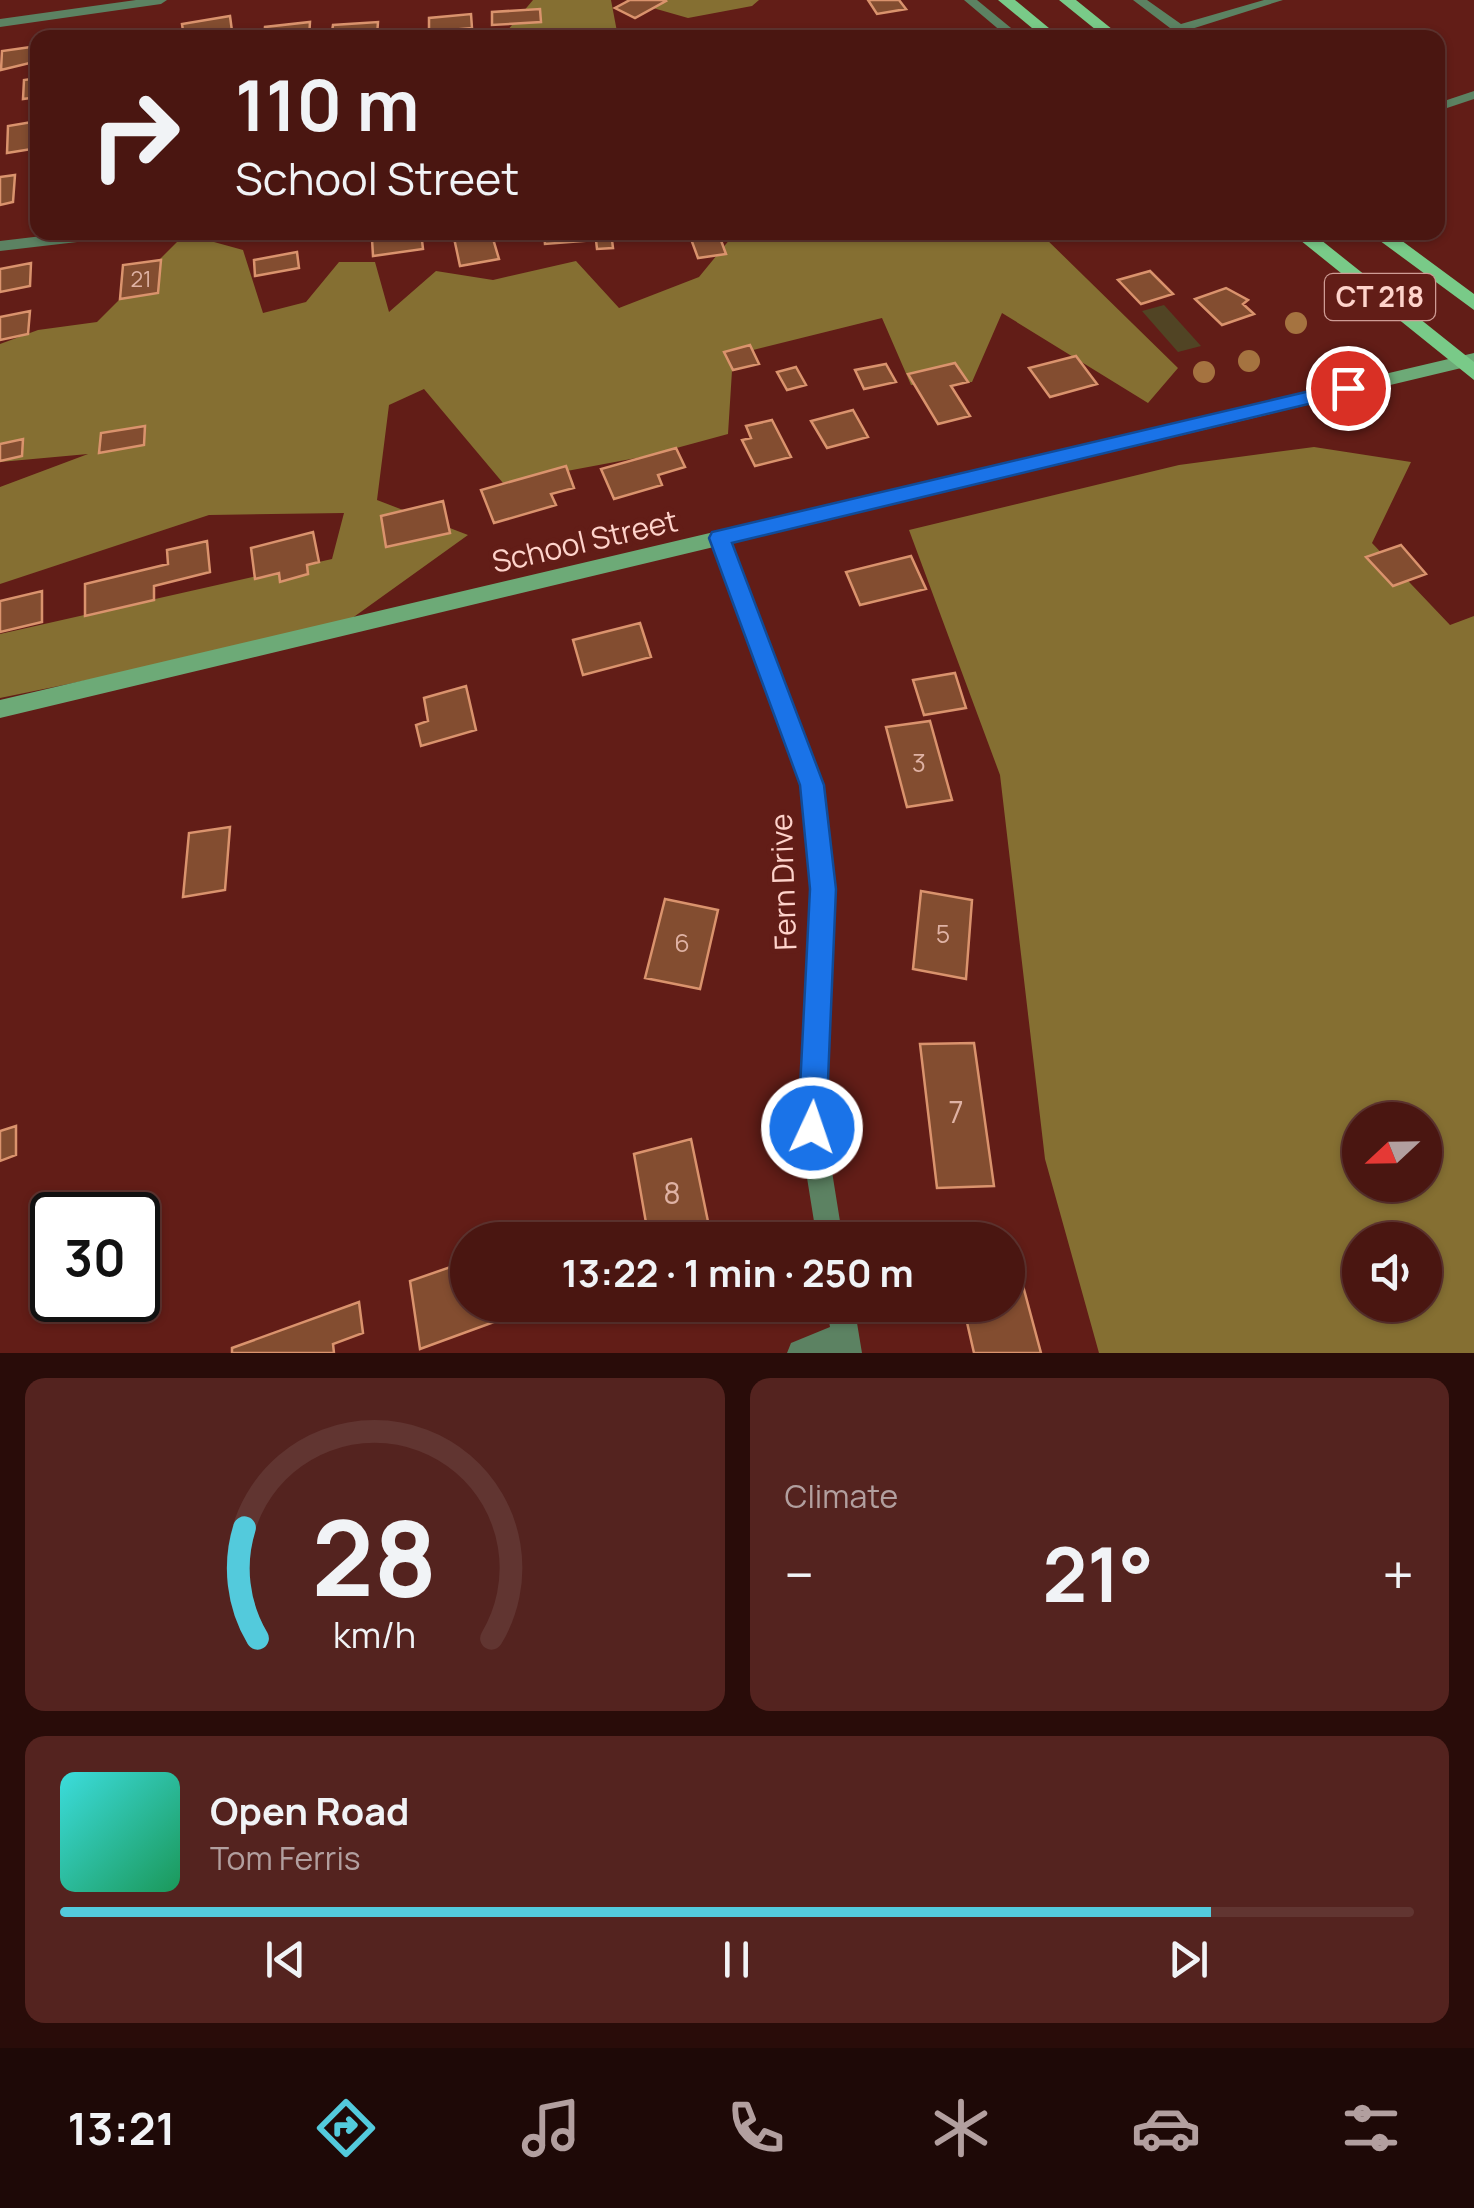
<!DOCTYPE html>
<meta charset="utf-8">
<style>
body{margin:0;font-family:Manrope,sans-serif;background:#54231f;color:#f1f3f6;height:100vh;display:flex;flex-direction:column;font-size:38px;white-space:nowrap}
*{box-sizing:border-box;margin:0}
p{font-size:32px;color:#b29f9f}
.icon{flex:none;width:55px;height:55px;fill:none;stroke:currentColor;stroke-width:2;stroke-linecap:round;stroke-linejoin:round}
.map{position:relative;height:1353px;overflow:hidden}
.sheet{display:flex;flex-direction:column;gap:25px;padding:25px;background:#290c09;flex:1}
.sheet>*{flex:none}
.hud{position:absolute;left:30px;top:30px;width:1415px;height:210px;border-radius:20px;box-shadow:0 2px 8px #0004,0 0 0 2px #613531;background:#4a1611;color:#f1f3f6;overflow:hidden}
.needle{width:65px;rotate:248deg}
.fabs{position:absolute;left:1342px;top:1102px;display:grid;gap:20px}
.fabs a{display:grid;place-items:center;width:100px;height:100px;border-radius:50%;background:#4a1611;box-shadow:0 2px 8px #0004,0 0 0 2px #613531;font-size:50px}
.speed{position:absolute;left:30px;top:1192px;display:flex;gap:20px;font-size:50px;font-weight:700;text-align:center}
.speed>*{display:grid;place-content:center;width:130px;height:130px;border-radius:50%;background:#4a1611;box-shadow:0 2px 8px #0004,0 0 0 2px #613531;line-height:1}
.speed .limit{border:5px solid #111;border-radius:15px;background:#fff;color:#111}
.pin{position:absolute;display:grid;place-items:center;width:85px;height:85px;color:#fff;margin:-42px;border:5px solid #fff;border-radius:50%;box-shadow:0 2px 10px #0007}
.me{position:absolute;width:110px;margin:-55px;rotate:3deg;stroke-linejoin:round;filter:drop-shadow(0 0 8px #0008)}
.turn{display:flex;align-items:center;gap:35px;height:210px;padding:0 40px;font-size:45px}
.turn .icon{width:130px;height:130px;stroke-width:2.5}
.turn b{display:block;font-size:70px;line-height:85px}
.big{font-size:75px;font-weight:700;line-height:1.1}
.sheet .tile{flex:1;display:flex;flex-direction:column;justify-content:center;gap:15px;min-width:0;padding:0 35px;border-radius:20px;background:#54231f}
.sheet .dial{align-items:center;gap:0}
.dial svg{height:260px;overflow:visible;fill:none;stroke:#613531;stroke-width:7;stroke-linecap:round;text-anchor:middle}
.dial text{fill:#f1f3f6;stroke:none}
.song{display:flex;align-items:center;gap:30px}
.cover{width:120px;height:120px;border-radius:15px;background:linear-gradient(135deg,hsl(180 70% 55%),hsl(150 70% 35%))}
.played{height:10px;border-radius:5px;background:linear-gradient(90deg,#53cadc 85%,#613531 85%)}
.keys{display:flex;justify-content:space-around;direction:ltr}
.heat{display:flex;justify-content:space-between;align-items:center;font-size:55px;direction:ltr}
.sheet .tiles{flex:1;display:grid;gap:25px;grid-template-columns:1fr 1fr}
.tile:last-child{grid-column:span 2}
.trip{position:absolute;left:450px;top:1222px;width:575px;height:100px;border-radius:50px;background:#4a1611;box-shadow:0 2px 8px #0004,0 0 0 2px #613531;font-weight:700;line-height:100px;text-align:center}
.dock{display:flex;height:160px;justify-content:space-around;align-items:center;background:#1e0907;color:#b29f9f}
.dock .icon{width:70px;height:70px}
.dock .selected{color:#53cadc}
.dock b{font-size:45px;color:#f1f3f6}
.map>svg:first-child{display:block}
</style>
<div class="map">
<svg width="1474" height="1353" viewBox="0 0 1474 1353">
<rect width="100%" height="100%" fill="#621d17"/>
<!-- green -->
<path fill="#514424" d="M1164 305 1201 346 1178 352 1142 311Z"/>
<!-- forest -->
<path fill="#856f32" fill-rule="evenodd" d="M533 0H611L618 37 501 38Z
M625 0H759L752 6 688 18Z
M845 232 1040 233 1178 368 1148 403 1002 313 972 382 911 385 882 318 733 355 728 434 647 456 503 483 424 389 389 405 377 500 468 535 337 629 0 698V634L332 559 344 513 209 515 0 584V487L88 454 0 462V344L38 330 97 322 185 234 243 250 263 313 306 302 339 262H375L389 312 436 271 493 280 576 261 619 308 699 277 735 233H793L820 241Z
M1314 447 1411 462 1372 543 1450 625 1474 616V1353H1099L1045 1159 1000 775 909 530 1179 465ZM1360 1120H1425V1185H1360ZM1360 1240H1425V1305H1360Z"/>
<!-- building -->
<path fill="#834d30" stroke="#da936d" stroke-width="2.5" d="M630 0H665L666 1 635 18 615 8Z
M868 0H899L906 9 877 14Z
M540 9 541 22 492 25V12Z
M471 14 472 28 429 32V18Z
M230 16 232 31 184 38 182 24Z
M310 22 309 38H264L265 27Z
M378 22 377 36 331 38 333 25Z
M38 46V61L1 70 2 51Z
M38 78V97L23 99 24 80Z
M38 121V148L7 153 8 126Z
M15 175 13 202 0 205V177Z
M421 232 423 249 373 256 372 239Z
M491 232 499 259 460 266 454 238Z
M544 232H611L613 248 597 249 596 240 545 244Z
M719 235 726 254 698 258 691 239Z
M297 252 299 268 255 276 254 260Z
M161 260 158 293 120 299 123 265Z
M31 263 30 286 0 292V269Z
M1150 271 1173 294 1141 304 1118 280Z
M1226 288 1248 300 1243 304 1254 314 1222 325 1195 299Z
M30 311 28 334 0 340V317Z
M750 345 759 364 733 370 724 352Z
M1076 356 1097 384 1050 397 1029 368Z
M955 363 968 382 951 386 970 416 938 424 908 374Z
M886 364 896 382 864 389 855 370Z
M796 367 806 385 787 390 777 372Z
M853 410 868 437 827 448 811 421Z
M772 420 791 457 755 466 742 440 751 438 746 426Z
M145 426 144 445 99 453 101 433Z
M23 439 22 456 0 461V444Z
M676 448 685 467 658 475 662 485 614 499 601 469Z
M566 466 574 488 551 494 556 505 494 523 481 490Z
M443 501 450 533 386 547 381 516Z
M313 532 319 562 307 565 308 574 280 582 279 573 255 579 251 548Z
M207 541 210 572 154 586V600L85 616V584L168 564 167 550Z
M1401 545 1426 574 1393 586 1366 557Z
M911 556 926 589 860 605 846 572Z
M42 591V622L0 632V601Z
M640 623 651 657 583 675 573 640Z
M955 673 966 708 924 715 913 680Z
M466 686 476 730 421 746 416 725 428 721 424 698Z
M930 721 952 800 907 807 886 727Z
M230 827 225 890 183 897 189 833Z
M921 891 972 900 966 979 913 969Z
M665 899 718 910 700 989 645 978Z
M974 1043 994 1186 937 1188 920 1044Z
M16 1126V1155L0 1161V1131Z
M691 1139 711 1236 649 1240 634 1154Z
M468 1261V1305H523L524 1311 420 1349 410 1281Z
M1022 1282 1041 1353H974L963 1305H1008V1285Z
M359 1302 363 1333 333 1344 334 1353H232V1348Z"/>
<g fill="none" stroke-linecap="round" stroke-linejoin="round">
<!-- street -->
<path fill="#5c8262" fill-rule="evenodd" d="M136 0H167L161 4 0 27V19Z
M964 0H977L1023 38H1009Z
M1133 0H1147L1181 24 1264 0H1283L1163 38H1142L1170 28Z
M1474 91V99L1438 111V103Z
M76 232H127L120 237 0 251V241Z
M719 531 728 538 823 785 834 889 825 1128 843 1240H817L799 1128 812 889 801 785 710 538Z
M826 1305H854L862 1353H787L791 1343 830 1327Z"/>
<!-- secondary -->
<path fill="#6daa77" fill-rule="evenodd" d="M1474 353V365L0 718V700Z"/>
<!-- primary -->
<path fill="#79ca88" fill-rule="evenodd" d="M998 0H1015L1061 38H1044Z
M1059 0H1076L1123 38H1106Z
M1290 232H1311L1474 362V380Z
M1368 232H1390L1474 294V310Z"/>
</g>
<!-- trees -->
<g fill="#a57340">
<circle cx="1296" cy="323" r="11"/>
<circle cx="1249" cy="361" r="11"/>
<circle cx="1204" cy="372" r="11"/>
</g>
<!-- route -->
<path fill="#1a73e8" stroke="#114b97" stroke-width="2.5" d="M1348 382 1357 388 1354 393 732 543 824 785 836 889 826 1128 822 1138 812 1142 802 1138 798 1128 810 889 800 785 709 538 712 532Z"/>
<g text-anchor="middle" stroke-width="10" stroke-linejoin="round" paint-order="stroke">
<!-- far-number labels -->
<g font-size="22" fill="#dfb2a4">
<text x="141" y="287">21</text>
</g>
<!-- number labels -->
<g font-size="25" fill="#dfb2a4">
<text x="919" y="772">3</text>
<text x="943" y="943">5</text>
<text x="682" y="952">6</text>
</g>
<!-- shield labels -->
<rect fill="#621d17" stroke="#cf9c95" stroke-width="2.5" x="1325" y="274" width="110" height="46" rx="8"/>
<g font-size="28" font-weight="bold" fill="#fed3cb">
<text x="1380" y="307">CT 218</text>
</g>
<!-- street labels -->
<g font-size="30" fill="#fed3cb" stroke="#621d17">
<text transform="translate(585 542) rotate(-13)" y="10">School Street</text>
<text transform="translate(784 882) rotate(-92)" y="10">Fern Drive</text>
</g>
<!-- near-number labels -->
<g font-size="30" fill="#dfb2a4">
<text x="956" y="1123">7</text>
<text x="672" y="1204">8</text>
</g>
</g>
</svg>
<div class="fabs">
<a><svg class="needle" viewBox="-14 -14 28 28"><path d="M0-13l5 13h-10z" fill="#e53935"/><path d="M0 13l5-13h-10z" fill="#b29f9f"/></svg></a>
<a><svg class="icon" aria-label="sound" viewBox="0 0 24 24"><path d="M4 9h4l5-4v14l-5-4H4zM17 9q2 3 0 6"/></svg></a>
</div>
<div class="speed"><div class="limit">30</div></div>
<div class="pin" style="left:1348px;top:388px;background:#d93025"><svg class="icon" aria-label="arrive" viewBox="0 0 24 24"><path d="M6 21V4h12l-3 4 3 4H6"/></svg></div>
<svg class="me" style="left:812px;top:1128px" viewBox="-20 -20 40 40"><circle r="17" fill="#1a73e8" stroke="#fff" stroke-width="3"/><path d="M0-11L8 9 0 5-8 9z" fill="#fff"/></svg>
<div class="trip">13:22 · 1 min · 250 m</div>
<div class="hud">
<div class="turn"><svg class="icon" aria-label="right" viewBox="0 0 24 24"><path d="M7 20v-9h11M14 6l5 5-5 5"/></svg><div><b>110 m</b>School Street</div></div>
</div>
</div>
<section class="sheet">
<div class="tiles">
<div class="tile dial"><svg viewBox="0 0 100 80">
<path d="M14 69A42 42 0 1 1 86 69"/>
<path d="M14 69A42 42 0 0 1 10 35" stroke="#53cadc"/>
<text x="50" y="56" font-size="32" font-weight="700">28</text>
<text x="50" y="72" font-size="11">km/h</text>
</svg></div>
<div class="tile"><p>Climate</p>
<div class="heat"><a>−</a><b class="big">21°</b><a>+</a></div>
</div>
<div class="tile">
<div class="song"><i class="cover"></i><div><b>Open Road</b><p>Tom Ferris</p></div></div>
<div class="played"></div>
<div class="keys"><svg class="icon" aria-label="previous" viewBox="0 0 24 24"><path d="M18 5L8 12l10 7zM5 5v14"/></svg><svg class="icon" aria-label="pause" viewBox="0 0 24 24"><path d="M8 5v14M16 5v14"/></svg><svg class="icon" aria-label="next" viewBox="0 0 24 24"><path d="M6 5l10 7-10 7zM19 5v14"/></svg></div>
</div>
</div>
</section>
<nav class="dock">
<b>13:21</b>
<svg class="icon selected" aria-label="directions" viewBox="0 0 24 24"><path d="M12 3l9 9-9 9-9-9zM9 14v-3h6M13 9l2 2-2 2"/></svg>
<svg class="icon" aria-label="music" viewBox="0 0 24 24"><path d="M9 18V5l10-2v13"/><circle cx="6" cy="18" r="3"/><circle cx="16" cy="16" r="3"/></svg>
<svg class="icon" aria-label="phone" viewBox="0 0 24 24"><path d="M5 4h4l2 5-3 2q2 4 5 5l2-3 5 2v4C11 20 4 13 5 4z"/></svg>
<svg class="icon" aria-label="climate" viewBox="0 0 24 24"><path d="M12 3v18M4 7l16 10M4 17L20 7"/></svg>
<svg class="icon" aria-label="car" viewBox="0 0 24 24"><path d="M5 17H2v-5l4-1 3-4h7l3 4 3 1v5h-3M9 17h6M6 11h13"/><circle cx="7" cy="17" r="2"/><circle cx="17" cy="17" r="2"/></svg>
<svg class="icon" aria-label="filters" viewBox="0 0 24 24"><path d="M4 7h16M4 17h16"/><circle cx="9" cy="7" r="2"/><circle cx="15" cy="17" r="2"/></svg>
</nav>
